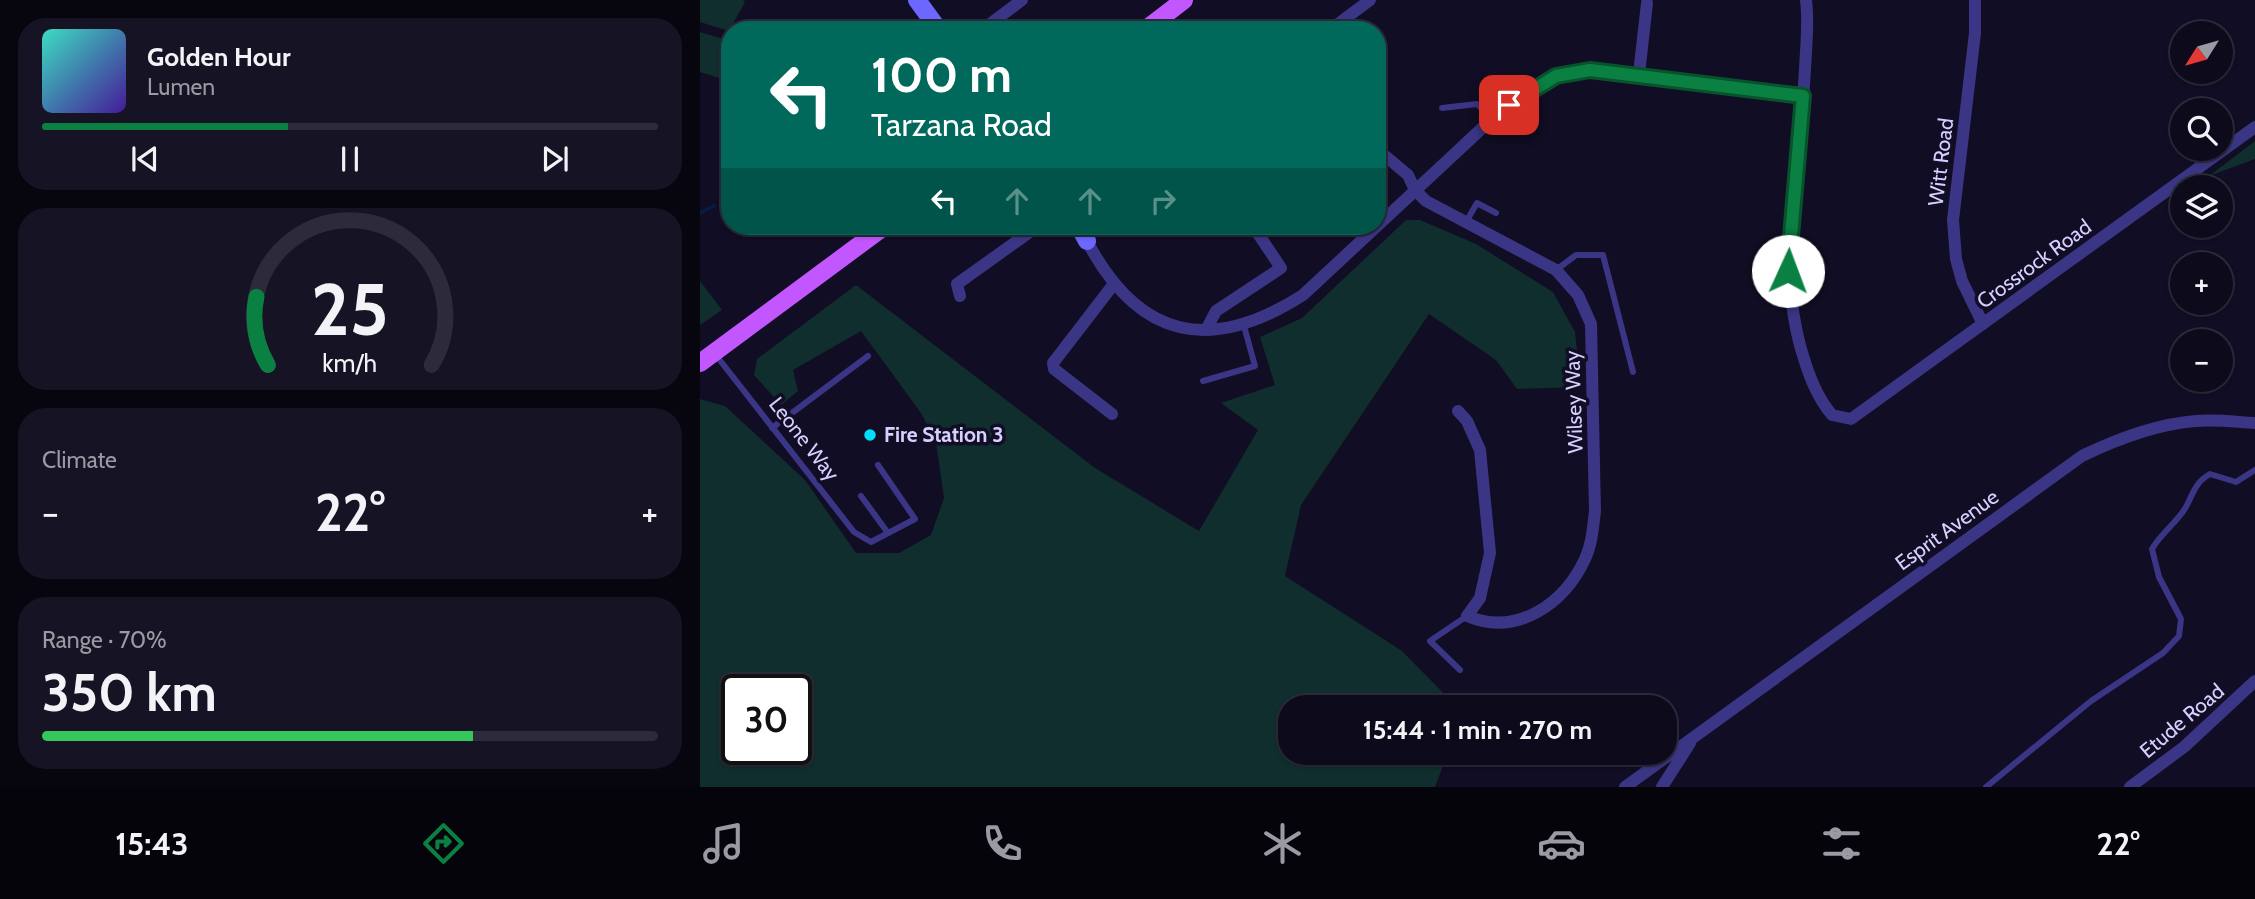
<!DOCTYPE html>
<meta charset="utf-8">
<style>
body{margin:0;font-family:Cabin,sans-serif;background:#161324;color:#f1f3f6;height:100vh;display:flex;flex-direction:column;font-size:26px;white-space:nowrap}
*{box-sizing:border-box;margin:0}
p{font-size:23px;color:#9a9aa3}
.icon{flex:none;width:38px;height:38px;fill:none;stroke:currentColor;stroke-width:2;stroke-linecap:round;stroke-linejoin:round}
.map{position:relative;flex:1;overflow:hidden}
.side{display:flex;flex-direction:column;gap:18px;padding:18px;background:#07060f;width:700px}
.side>*{flex:none}
.guide{position:absolute;left:21px;top:21px;width:665px;height:214px;border-radius:28px;box-shadow:0 2px 5px #0004,0 0 0 2px #2d2b3a;background:#00695c;color:#fff;overflow:hidden}
.needle{width:46px;rotate:233deg}
.fabs{position:absolute;left:1470px;top:21px;display:grid;gap:14px}
.fabs a{display:grid;place-items:center;width:63px;height:63px;border-radius:50%;background:#0d0a1b;box-shadow:0 2px 5px #0004,0 0 0 2px #2d2b3a;font-size:35px}
.speed{position:absolute;left:21px;top:674px;display:flex;gap:14px;font-size:35px;font-weight:700;text-align:center}
.speed>*{display:grid;place-content:center;width:91px;height:91px;border-radius:50%;background:#0d0a1b;box-shadow:0 2px 5px #0004,0 0 0 2px #2d2b3a;line-height:1}
.speed .limit{border:4px solid #111;border-radius:10px;background:#fff;color:#111}
.pin{position:absolute;display:grid;place-items:center;width:60px;height:60px;color:#fff;margin:-30px;border-radius:14px;box-shadow:0 4px 10px #0006}
.me{position:absolute;width:77px;margin:-38px;rotate:2deg;stroke-linejoin:round;filter:drop-shadow(0 0 5px #0008)}
.turn{display:flex;align-items:center;gap:24px;height:147px;padding:0 35px;font-size:32px}
.turn .icon{width:91px;height:91px;stroke-width:2.5}
.turn b{display:block;font-size:49px;line-height:60px}
.lanes{display:flex;align-items:center;height:66px;padding:0 35px;background:#0003;justify-content:center;gap:35px;direction:ltr}
.lanes .off{opacity:.35}
.big{font-size:52px;font-weight:800;line-height:1.1}
.side .widget{flex:1;display:flex;flex-direction:column;justify-content:center;gap:10px;min-width:0;padding:0 24px;border-radius:28px;background:#161324}
.side .dial{align-items:center;gap:0}
.dial svg{height:182px;overflow:visible;fill:none;stroke:#2d2b3a;stroke-width:7;stroke-linecap:round;text-anchor:middle}
.dial text{fill:#f1f3f6;stroke:none}
.song{display:flex;align-items:center;gap:21px}
.cover{width:84px;height:84px;border-radius:10px;background:linear-gradient(135deg,hsl(170 70% 55%),hsl(260 70% 35%))}
.played{height:7px;border-radius:4px;background:linear-gradient(90deg,#0b8043 40%,#2d2b3a 40%)}
.keys{display:flex;justify-content:space-around;direction:ltr}
.heat{display:flex;justify-content:space-between;align-items:center;font-size:38px;direction:ltr}
.charge{height:10px;border-radius:5px;background:linear-gradient(90deg,#34c759 70%,#2d2b3a 0)}
.trip{position:absolute;left:578px;top:695px;width:399px;height:70px;border-radius:28px;background:#0d0a1b;box-shadow:0 2px 5px #0004,0 0 0 2px #2d2b3a;font-weight:800;line-height:70px;text-align:center}
.dock{display:flex;height:112px;justify-content:space-around;align-items:center;background:#05040b;color:#9a9aa3}
.dock .icon{width:49px;height:49px}
.dock .on{color:#0b8043}
.dock b{font-size:32px;color:#f1f3f6}
main{display:flex;flex:1;min-height:0}
.map>svg:first-child{display:block}
</style>
<main>
<section class="side">
<div class="widget">
<div class="song"><i class="cover"></i><div><b>Golden Hour</b><p>Lumen</p></div></div>
<div class="played"></div>
<div class="keys"><svg class="icon" aria-label="previous" viewBox="0 0 24 24"><path d="M18 5L8 12l10 7zM5 5v14"/></svg><svg class="icon" aria-label="pause" viewBox="0 0 24 24"><path d="M8 5v14M16 5v14"/></svg><svg class="icon" aria-label="next" viewBox="0 0 24 24"><path d="M6 5l10 7-10 7zM19 5v14"/></svg></div>
</div>
<div class="widget dial"><svg viewBox="0 0 100 80">
<path d="M14 69A42 42 0 1 1 86 69"/>
<path d="M14 69A42 42 0 0 1 9 39" stroke="#0b8043"/>
<text x="50" y="56" font-size="32" font-weight="700">25</text>
<text x="50" y="72" font-size="11">km/h</text>
</svg></div>
<div class="widget"><p>Climate</p>
<div class="heat"><a>−</a><b class="big">22°</b><a>+</a></div>
</div>
<div class="widget"><p>Range · 70%</p><b class="big">350 km</b><div class="charge"></div></div>
</section>
<div class="map">
<svg width="1555" height="787" viewBox="0 0 1555 787">
<rect width="100%" height="100%" fill="#110d24"/>
<!-- green -->
<path fill="#102e2d" fill-rule="evenodd" d="M0 0H43L45 2 29 31 0 22Z
M0 32 30 41V69L26 80 0 72Z
M1555 141V159L1509 176Z
M706 220H720L776 244 853 292 875 332 881 387 817 389 796 360 729 314 601 505 585 576 702 651 757 707H590V752L748 753 735 787H0V399L25 406 105 480 156 553H199L231 535 244 498 236 442 221 413 161 331 93 370 98 391 81 405 54 375 57 359 156 285 395 468 499 531 558 430 521 403 575 385 560 337 602 318ZM37 690H96V749H37Z
M0 281 22 310 0 325Z"/>
<g fill="none" stroke-linecap="round" stroke-linejoin="round">
<!-- stream -->
<path stroke="#081c42" stroke-width="3.5" d="M0 213 14 206"/>
<!-- lane -->
<path stroke="#3a3685" stroke-width="6" d="M742 108 777 104 792 119
M25 172 30 168
M766 222 777 203 796 213
M856 270 876 255H903L933 372
M15 354 154 532 171 542 215 519 178 465
M503 381 555 366 544 326
M72 428 168 356
M161 496 188 533
M760 670 730 641 767 616
M1286 787 1391 701 1463 653 1479 636 1481 619 1459 577 1452 549C1461 533 1479 521 1487 505 1494 491 1496 482 1510 474L1536 482 1555 470"/>
<!-- street -->
<path stroke="#3a3685" stroke-width="12" d="M1106 0C1109 23 1106 46 1105 69 1100 163 1075 256 1101 349 1108 373 1116 396 1132 415L1151 419 1555 127
M1275 0V33L1253 220 1256 259 1262 281 1283 324
M282 30 322 0
M630 30 670 0
M939 74 947 3
M677 149 708 175 715 190 726 201 856 270 878 295 891 324 895 511C893 527 892 544 885 559 864 604 817 637 767 616L780 598 790 553 780 450 767 421 758 411
M387 241C439 340 511 354 603 295L792 119 826 91 856 76 890 70 1103 96
M260 296 257 284 338 226
M506 330 516 311 581 268 553 226
M412 414 354 369 353 363 413 285
M925 787 1382 456C1417 439 1457 424 1496 421 1515 419 1536 422 1555 423
M962 787 990 743
M1430 787 1484 747 1555 681"/>
<!-- secondary -->
<path stroke="#6d67ff" stroke-width="18" d="M217 0 239 30
M379 226 387 241"/>
<!-- primary -->
<path stroke="#c257ff" stroke-width="18" d="M445 30 484 0
M0 363 185 226"/>
</g>
<g fill="none" stroke-linecap="round" stroke-linejoin="round">
<!-- route casing -->
<g stroke="#07532c" stroke-width="18">
<path id="route" d="M809 105 856 76 890 70 1103 96 1088 271"/>
</g>
<!-- route -->
<use href="#route" stroke="#0b8043" stroke-width="12"/>
</g>
<!-- markers -->
<circle fill="#00defb" stroke="#110d24" stroke-width="2.5" cx="170" cy="435" r="7"/>
<g text-anchor="middle" stroke-width="7" stroke-linejoin="round" paint-order="stroke">
<!-- street labels -->
<g font-size="21" fill="#d6d0ff" stroke="#110d24">
<text transform="translate(1241 162) rotate(-83)" y="7">Witt Road</text>
<text transform="translate(1334 264) rotate(-36)" y="7">Crossrock Road</text>
<text transform="translate(874 402) rotate(-92)" y="7">Wilsey Way</text>
<text transform="translate(104 439) rotate(52)" y="7">Leone Way</text>
<text transform="translate(1247 530) rotate(-36)" y="7">Esprit Avenue</text>
<text transform="translate(1482 721) rotate(-40)" y="7">Etude Road</text>
</g>
<!-- poi labels -->
<g font-size="21" font-weight="bold" fill="#d6d0ff" stroke="#110d24" text-anchor="start">
<text x="184" y="442">Fire Station 3</text>
</g>
</g>
</svg>
<div class="fabs">
<a><svg class="needle" viewBox="-14 -14 28 28"><path d="M0-13l5 13h-10z" fill="#e53935"/><path d="M0 13l5-13h-10z" fill="#9a9aa3"/></svg></a>
<a><svg class="icon" aria-label="search" viewBox="0 0 24 24"><circle cx="10" cy="10" r="6"/><path d="M15 15l6 6"/></svg></a>
<a><svg class="icon" aria-label="layers" viewBox="0 0 24 24"><path d="M12 4l9 5-9 5-9-5zM3 14l9 5 9-5"/></svg></a>
<a>+</a>
<a>−</a>
</div>
<div class="speed"><div class="limit">30</div></div>
<div class="pin" style="left:809px;top:105px;background:#d93025"><svg class="icon" aria-label="arrive" viewBox="0 0 24 24"><path d="M6 21V4h12l-3 4 3 4H6"/></svg></div>
<svg class="me" style="left:1088px;top:271px" viewBox="-20 -20 40 40"><circle r="19" fill="#fff"/><path d="M0-13L10 11 0 6-10 11z" fill="#0b8043"/></svg>
<div class="trip">15:44 · 1 min · 270 m</div>
<div class="guide">
<div class="turn"><svg class="icon" aria-label="left" viewBox="0 0 24 24"><path d="M17 20v-9H6M10 6l-5 5 5 5"/></svg><div><b>100 m</b>Tarzana Road</div></div>
<div class="lanes"><svg class="icon" aria-label="left" viewBox="0 0 24 24"><path d="M17 20v-9H6M10 6l-5 5 5 5"/></svg><svg class="icon off" aria-label="ahead" viewBox="0 0 24 24"><path d="M12 20V5M6 11l6-6 6 6"/></svg><svg class="icon off" aria-label="ahead" viewBox="0 0 24 24"><path d="M12 20V5M6 11l6-6 6 6"/></svg><svg class="icon off" aria-label="right" viewBox="0 0 24 24"><path d="M7 20v-9h11M14 6l5 5-5 5"/></svg></div>
</div>
</div>
</main>
<nav class="dock">
<b>15:43</b>
<svg class="icon on" aria-label="directions" viewBox="0 0 24 24"><path d="M12 3l9 9-9 9-9-9zM9 14v-3h6M13 9l2 2-2 2"/></svg>
<svg class="icon" aria-label="music" viewBox="0 0 24 24"><path d="M9 18V5l10-2v13"/><circle cx="6" cy="18" r="3"/><circle cx="16" cy="16" r="3"/></svg>
<svg class="icon" aria-label="phone" viewBox="0 0 24 24"><path d="M5 4h4l2 5-3 2q2 4 5 5l2-3 5 2v4C11 20 4 13 5 4z"/></svg>
<svg class="icon" aria-label="climate" viewBox="0 0 24 24"><path d="M12 3v18M4 7l16 10M4 17L20 7"/></svg>
<svg class="icon" aria-label="car" viewBox="0 0 24 24"><path d="M5 17H2v-5l4-1 3-4h7l3 4 3 1v5h-3M9 17h6M6 11h13"/><circle cx="7" cy="17" r="2"/><circle cx="17" cy="17" r="2"/></svg>
<svg class="icon" aria-label="filters" viewBox="0 0 24 24"><path d="M4 7h16M4 17h16"/><circle cx="9" cy="7" r="2"/><circle cx="15" cy="17" r="2"/></svg>
<b>22°</b>
</nav>
